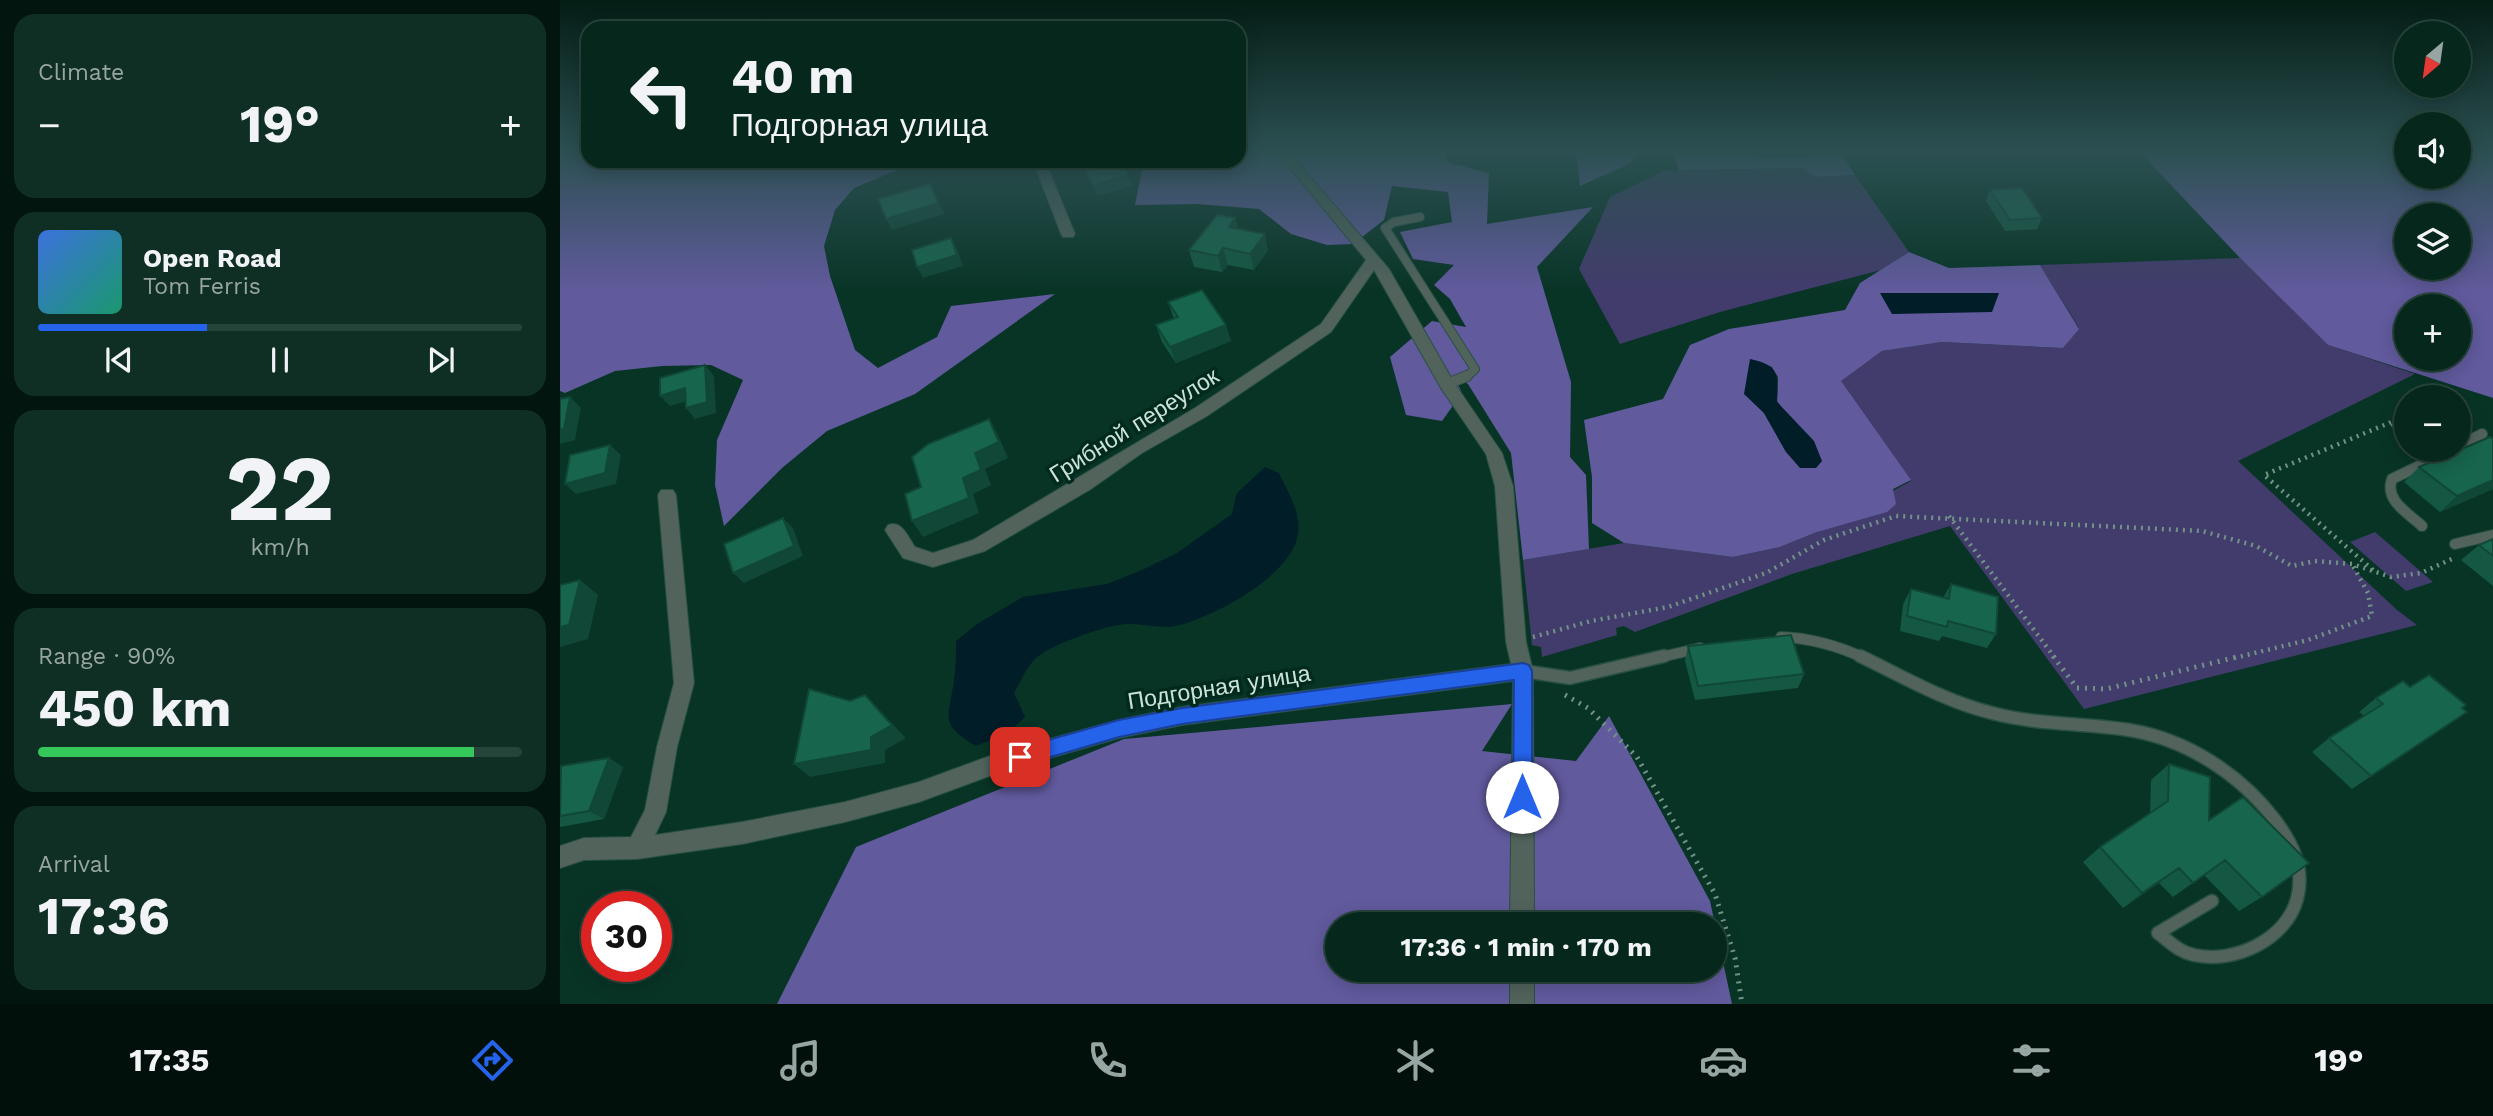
<!DOCTYPE html>
<meta charset="utf-8">
<style>
body{margin:0;font-family:"Work Sans",sans-serif;background:#0f2f25;color:#f1f3f6;height:100vh;display:flex;flex-direction:column;font-size:26px;white-space:nowrap}
*{box-sizing:border-box;margin:0}
p{font-size:23px;color:#98a5a3}
.icon{flex:none;width:38px;height:38px;fill:none;stroke:currentColor;stroke-width:2;stroke-linecap:round;stroke-linejoin:round}
.map{position:relative;flex:1;overflow:hidden}
.details{display:flex;flex-direction:column;gap:14px;padding:14px;background:#03150f;width:560px}
.details>*{flex:none}
.hud{position:absolute;left:21px;top:21px;width:665px;height:147px;border-radius:21px;box-shadow:0 4px 18px #0003,0 0 0 2px #27443b;background:#06271c;color:#f1f3f6;overflow:hidden}
.needle{width:46px;rotate:209deg}
.controls{position:absolute;left:1834px;top:21px;display:grid;gap:14px}
.controls a{display:grid;place-items:center;width:77px;height:77px;border-radius:50%;background:#06271c;box-shadow:0 4px 18px #0003,0 0 0 2px #27443b;font-size:35px}
.speed{position:absolute;left:21px;top:891px;display:flex;gap:14px;font-size:35px;font-weight:700;text-align:center}
.speed>*{display:grid;place-content:center;width:91px;height:91px;border-radius:50%;background:#06271c;box-shadow:0 4px 18px #0003,0 0 0 2px #27443b;line-height:1}
.speed .limit{border:10px solid #d22;background:#fff;color:#111}
.pin{position:absolute;display:grid;place-items:center;width:60px;height:60px;color:#fff;margin:-30px;border-radius:14px;box-shadow:0 4px 10px #0006}
.me{position:absolute;width:77px;margin:-38px;rotate:0deg;stroke-linejoin:round;filter:drop-shadow(0 0 5px #0008)}
.turn{display:flex;align-items:center;gap:24px;height:147px;padding:0 35px;font-size:32px}
.turn .icon{width:91px;height:91px;stroke-width:2.5}
.turn b{display:block;font-size:49px;line-height:60px}
.big{font-size:52px;font-weight:700;line-height:1.1}
.details .card{flex:1;display:flex;flex-direction:column;justify-content:center;gap:10px;min-width:0;padding:0 24px;border-radius:21px;background:#0f2f25}
.details .dial{align-items:center;gap:0}
.dial b{font-size:91px;line-height:1}
.song{display:flex;align-items:center;gap:21px}
.cover{width:84px;height:84px;border-radius:10px;background:linear-gradient(135deg,hsl(220 70% 55%),hsl(160 70% 35%))}
.played{height:7px;border-radius:4px;background:linear-gradient(90deg,#2563eb 35%,#27443b 35%)}
.keys{display:flex;justify-content:space-around;direction:ltr}
.heat{display:flex;justify-content:space-between;align-items:center;font-size:38px;direction:ltr}
.charge{height:10px;border-radius:5px;background:linear-gradient(90deg,#34c759 90%,#27443b 0)}
.trip{position:absolute;left:765px;top:912px;width:402px;height:70px;border-radius:35px;background:#06271c;box-shadow:0 4px 18px #0003,0 0 0 2px #27443b;font-weight:700;line-height:70px;text-align:center}
.tab-bar{display:flex;height:112px;justify-content:space-around;align-items:center;background:#02100b;color:#98a5a3}
.tab-bar .icon{width:49px;height:49px}
.tab-bar .active{color:#2563eb}
.tab-bar b{font-size:32px;color:#f1f3f6}
main{display:flex;flex:1;min-height:0}
.map>svg:first-child{display:block}
</style>
<main>
<section class="details">
<div class="card"><p>Climate</p>
<div class="heat"><a>−</a><b class="big">19°</b><a>+</a></div>
</div>
<div class="card">
<div class="song"><i class="cover"></i><div><b>Open Road</b><p>Tom Ferris</p></div></div>
<div class="played"></div>
<div class="keys"><svg class="icon" aria-label="previous" viewBox="0 0 24 24"><path d="M18 5L8 12l10 7zM5 5v14"/></svg><svg class="icon" aria-label="pause" viewBox="0 0 24 24"><path d="M8 5v14M16 5v14"/></svg><svg class="icon" aria-label="next" viewBox="0 0 24 24"><path d="M6 5l10 7-10 7zM19 5v14"/></svg></div>
</div>
<div class="card dial"><b>22</b><p>km/h</p></div>
<div class="card"><p>Range · 90%</p><b class="big">450 km</b><div class="charge"></div></div>
<div class="card"><p>Arrival</p><b class="big">17:36</b></div>
</section>
<div class="map">
<svg width="1933" height="1004" viewBox="0 0 1933 1004">
<rect width="100%" height="100%" fill="#083426"/>
<!-- green -->
<path fill="#423c6c" d="M1244 168 1254 177 1295 175 1349 252 1321 270 1160 312 1060 344 1019 269 1050 197 1104 171Z
M1680 258 1768 345 1855 374 1678 461 1837 610 1857 625 1524 709 1390 526 1232 574 1075 632 1064 626 1056 628 1057 635 982 657 981 647 972 645 963 560 1064 543 1173 557 1220 547 1257 532 1351 481 1280 381 1322 351 1382 342 1503 348 1519 328 1480 265Z
M1815 532 1873 582 1846 591 1790 542Z"/>
<!-- forest -->
<path fill="#615a9d" fill-rule="evenodd" d="M0 151H28V161H390L335 171 294 188 275 210 264 246 270 276 295 350 318 368 377 337 391 306 495 294 355 394 267 431 222 468 164 526 155 485 157 440 183 380 151 365 102 366 55 371 5 393 0 391Z
M679 151H885L887 162 929 173 927 224 1033 207 977 267 1011 382 1010 457 1026 475 1029 549 963 560 951 453 908 384 894 376 902 393 882 421 846 415 830 357 872 321 906 327 890 299 874 285 894 265 853 259 840 232 892 222 888 192 832 186 824 220 793 244 767 245 731 234 699 209 637 204 575 205 583 164 580 161H679Z
M1016 151H1079L1069 164 1020 186Z
M1111 151H1186L1187 154 1202 158 1282 155 1295 175 1254 177 1244 168 1119 170Z
M1579 151H1846V177H1899V151H1933V398L1768 345 1680 258ZM1899 215V268H1846V215ZM1899 306V359H1846V306Z
M1349 252 1389 268 1480 265 1519 329 1503 348 1382 342 1322 351 1281 381 1351 480 1333 489 1336 504 1327 512 1257 532 1220 547 1173 557 1064 543 1032 523V477L1024 420 1103 399 1130 345 1169 329 1285 310 1300 283ZM1211 366 1218 377 1217 401 1225 412 1226 452 1204 413 1185 394Z
M952 704 922 751 1016 761 1049 716 1150 901 1172 1004H217L296 847 564 739ZM777 924H1155V970H777Z"/>
<!-- water -->
<path fill="#001d28" d="M1320 293H1439L1432 312 1332 314Z
M1190 359C1220 365 1218 375 1217 402L1254 441 1262 461 1256 468H1240L1226 452 1204 413 1184 394Z
M705 467 719 473C728 492 741 512 738 534 732 575 657 615 620 625 603 630 584 623 566 624 547 625 485 646 473 661 465 670 460 683 454 693L465 717 448 733 416 746C378 723 389 719 394 680 396 667 396 654 396 641L417 624 463 597 547 584 582 570 617 553 672 514 677 493Z"/>
<g fill="none" stroke-linecap="round" stroke-linejoin="round">
<!-- lane-far2 casing -->
<g stroke="#275042" stroke-width="10">
<path id="lane-far2" d="M860 217 834 222 825 228 915 369 905 378"/>
</g>
<!-- lane-far1 casing -->
<g stroke="#275042" stroke-width="12">
<path id="lane-far1" d="M887 384 907 376
M1906 443 1933 451
M1899 446 1922 434
M1862 526C1848 513 1824 500 1832 479L1892 450
M1895 544 1933 535
M1221 637C1251 638 1276 645 1304 658
M1097 658 1140 648"/>
</g>
<!-- lane casing -->
<g stroke="#275042" stroke-width="15">
<path id="lane" d="M1300 656C1344 677 1384 701 1432 713 1477 725 1523 723 1569 730 1626 739 1680 774 1715 820 1733 844 1745 869 1737 899 1726 940 1674 964 1634 955 1619 952 1610 942 1598 933L1652 901
M963 671 1010 678 1104 656"/>
</g>
<!-- street casing -->
<g stroke="#275042" stroke-width="2">
<path id="street" d="M716 151H728L829 269 893 381 942 453 953 486 966 642 973 671 974 924H950L953 681 622 725 559 738 435 774 359 802 285 822 182 844 77 859 24 860 0 868V846L24 838 71 837 85 810 97 747 114 683 98 495 101 490H113L116 495 134 683 117 747 106 812 95 835 182 822 285 802 359 782 435 754 559 720 622 707 951 664 946 642 935 486 926 454 881 388 814 270 771 332 647 416 582 453 531 489 425 551 373 567 343 558 325 530 328 525C342 520 348 537 355 547L373 553 413 540 635 408 761 324 806 260Z
M473 161H485L515 234 513 237H503L501 234Z
M950 970H974V1004H950Z"/>
</g>
<!-- path-far1 -->
<path stroke="#729287" stroke-width="4.5" stroke-dasharray="2 5" stroke-linecap="butt" d="M1832 424 1846 435
M1389 516 1495 658
M1813 570 1704 475 1846 416
M973 637 1031 621 1108 607 1206 573 1264 540 1336 516 1642 531 1696 546 1732 566 1755 561 1792 564 1831 577 1861 573 1894 558
M1674 658 1748 640 1812 616 1808 593 1792 564"/>
<!-- path -->
<path stroke="#729287" stroke-width="5" stroke-dasharray="2 6" stroke-linecap="butt" d="M1493 656 1517 688 1546 689 1681 656
M1005 695 1028 708 1077 757 1155 894 1175 958 1182 1004"/>
<!-- lane-far2 -->
<use href="#lane-far2" stroke="#52635c" stroke-width="8"/>
<!-- lane-far1 -->
<use href="#lane-far1" stroke="#52635c" stroke-width="10"/>
<!-- lane -->
<use href="#lane" stroke="#52635c" stroke-width="12"/>
<!-- street -->
<use href="#street" fill="#52635c" fill-rule="evenodd"/>
</g>
<!-- wall -->
<path fill="#145742" d="M1430 190 1482 218 1477 229 1445 231 1426 201Z
M675 218 678 229 708 250 694 270 668 265 662 272 634 267 629 250Z
M608 302 671 341 616 363 602 342 596 325 614 319Z
M1859 467 1933 489 1880 512 1844 482Z
M1933 539V586L1901 560 1919 545Z
M1391 584 1436 634 1427 648 1382 636 1379 641 1340 631 1343 604 1351 589 1383 598Z
M1128 646 1244 674 1238 688 1135 700 1125 661Z
M1850 687 1902 708 1907 712 1792 789 1752 752 1769 738 1804 716 1799 712 1816 698Z
M1609 764 1702 897 1679 911 1644 875 1613 897 1599 883 1563 908 1523 862 1540 847 1590 813 1591 780Z
M63 767 44 819 0 827V768Z"/>
<!-- shaded-wall -->
<path fill="#104736" d="M568 175 572 186 537 196 533 185Z
M370 184 384 214 332 230 326 219Z
M675 218 680 235 669 227Z
M705 234 708 250 694 270 690 254Z
M391 238 397 249 403 266 363 278 357 267Z
M663 248 668 265 662 272 658 256Z
M666 325 671 341 616 363 610 347Z
M145 365 154 376 156 413 135 419 126 408Z
M125 388 134 399 110 406 100 396Z
M10 397 21 408 15 440 0 444V430Z
M429 419 438 435 448 458 425 469 431 485 413 494 419 513 363 537 352 521 403 478Z
M50 445 61 455 56 484 16 494 5 484Z
M1933 480V489L1880 512 1897 496Z
M223 518 233 528 243 556 184 583 173 573Z
M20 580 38 595 28 639 0 647V627Z
M305 695 346 738 325 750V763L250 777 234 764Z
M49 758 63 767 44 819 29 811Z
M1619 868 1599 883 1563 908 1582 893Z"/>
<!-- building -->
<path fill="#17654d" stroke="#104736" stroke-width="2" d="M539 161H561L568 175 533 185 523 165Z
M370 184 378 203 326 219 318 199Z
M1462 188 1482 218 1450 220 1430 190Z
M657 215 675 218 669 227 705 234 690 254 663 248 658 256 629 250Z
M391 238 397 255 357 267 352 250Z
M642 290 666 325 610 347 596 325 618 317 608 302Z
M145 365 147 402 126 408 125 388 100 396V378Z
M10 397 4 429 0 430V399Z
M429 419 439 442 415 453 421 470 403 478 409 498 352 521 345 494 361 487 352 457 368 444Z
M1930 437 1933 439V480L1897 496 1859 467Z
M50 445 45 473 5 484 10 455Z
M223 518 234 546 173 573 164 544Z
M1933 539V556L1919 545Z
M20 580 9 625 0 627V585Z
M1391 584 1438 597 1436 634 1388 621 1387 627 1347 616 1351 589 1389 599Z
M1231 635 1244 674 1138 686 1128 646Z
M1869 675 1906 705 1902 708 1907 712 1811 776 1769 738 1823 704 1816 698 1843 681 1850 687Z
M249 689 290 701 305 695 332 725 311 737V750L234 764Z
M49 758 29 811 0 816 1 766Z
M1609 764 1650 777 1649 820 1683 797 1749 863 1702 897 1665 860 1633 883 1619 868 1582 893 1540 847 1608 801Z"/>
<!-- sky -->
<linearGradient id="sky" x2="0" y2="1"><stop stop-color="#041d15"/><stop offset="0.52" stop-color="#2c5052"/><stop offset="1" stop-color="#2c5052" stop-opacity="0"/></linearGradient>
<rect width="1933" height="291" fill="url(#sky)"/>
<!-- route -->
<path fill="#2563eb" stroke="#184099" stroke-width="2" d="M963 663 969 665 972 671V797L969 804 962 807 956 804 953 797 954 680 622 724 559 737 460 766 453 763 451 757 453 751 460 748 559 720 622 708Z"/>
<g text-anchor="middle" stroke-width="7" stroke-linejoin="round" paint-order="stroke">
<!-- street labels -->
<g font-size="23" fill="#cce2d8" stroke="#002a1d">
<text transform="translate(574 425) rotate(-32)" y="8">Грибной переулок</text>
<text transform="translate(659 687) rotate(-9)" y="8">Подгорная улица</text>
</g>
</g>
</svg>
<div class="controls">
<a><svg class="needle" viewBox="-14 -14 28 28"><path d="M0-13l5 13h-10z" fill="#e53935"/><path d="M0 13l5-13h-10z" fill="#98a5a3"/></svg></a>
<a><svg class="icon" aria-label="sound" viewBox="0 0 24 24"><path d="M4 9h4l5-4v14l-5-4H4zM17 9q2 3 0 6"/></svg></a>
<a><svg class="icon" aria-label="layers" viewBox="0 0 24 24"><path d="M12 4l9 5-9 5-9-5zM3 14l9 5 9-5"/></svg></a>
<a>+</a>
<a>−</a>
</div>
<div class="speed"><div class="limit">30</div></div>
<div class="pin" style="left:460px;top:757px;background:#d93025"><svg class="icon" aria-label="arrive" viewBox="0 0 24 24"><path d="M6 21V4h12l-3 4 3 4H6"/></svg></div>
<svg class="me" style="left:962px;top:797px" viewBox="-20 -20 40 40"><circle r="19" fill="#fff"/><path d="M0-13L10 11 0 6-10 11z" fill="#2563eb"/></svg>
<div class="trip">17:36 · 1 min · 170 m</div>
<div class="hud">
<div class="turn"><svg class="icon" aria-label="left" viewBox="0 0 24 24"><path d="M17 20v-9H6M10 6l-5 5 5 5"/></svg><div><b>40 m</b>Подгорная улица</div></div>
</div>
</div>
</main>
<nav class="tab-bar">
<b>17:35</b>
<svg class="icon active" aria-label="directions" viewBox="0 0 24 24"><path d="M12 3l9 9-9 9-9-9zM9 14v-3h6M13 9l2 2-2 2"/></svg>
<svg class="icon" aria-label="music" viewBox="0 0 24 24"><path d="M9 18V5l10-2v13"/><circle cx="6" cy="18" r="3"/><circle cx="16" cy="16" r="3"/></svg>
<svg class="icon" aria-label="phone" viewBox="0 0 24 24"><path d="M5 4h4l2 5-3 2q2 4 5 5l2-3 5 2v4C11 20 4 13 5 4z"/></svg>
<svg class="icon" aria-label="climate" viewBox="0 0 24 24"><path d="M12 3v18M4 7l16 10M4 17L20 7"/></svg>
<svg class="icon" aria-label="car" viewBox="0 0 24 24"><path d="M5 17H2v-5l4-1 3-4h7l3 4 3 1v5h-3M9 17h6M6 11h13"/><circle cx="7" cy="17" r="2"/><circle cx="17" cy="17" r="2"/></svg>
<svg class="icon" aria-label="filters" viewBox="0 0 24 24"><path d="M4 7h16M4 17h16"/><circle cx="9" cy="7" r="2"/><circle cx="15" cy="17" r="2"/></svg>
<b>19°</b>
</nav>
